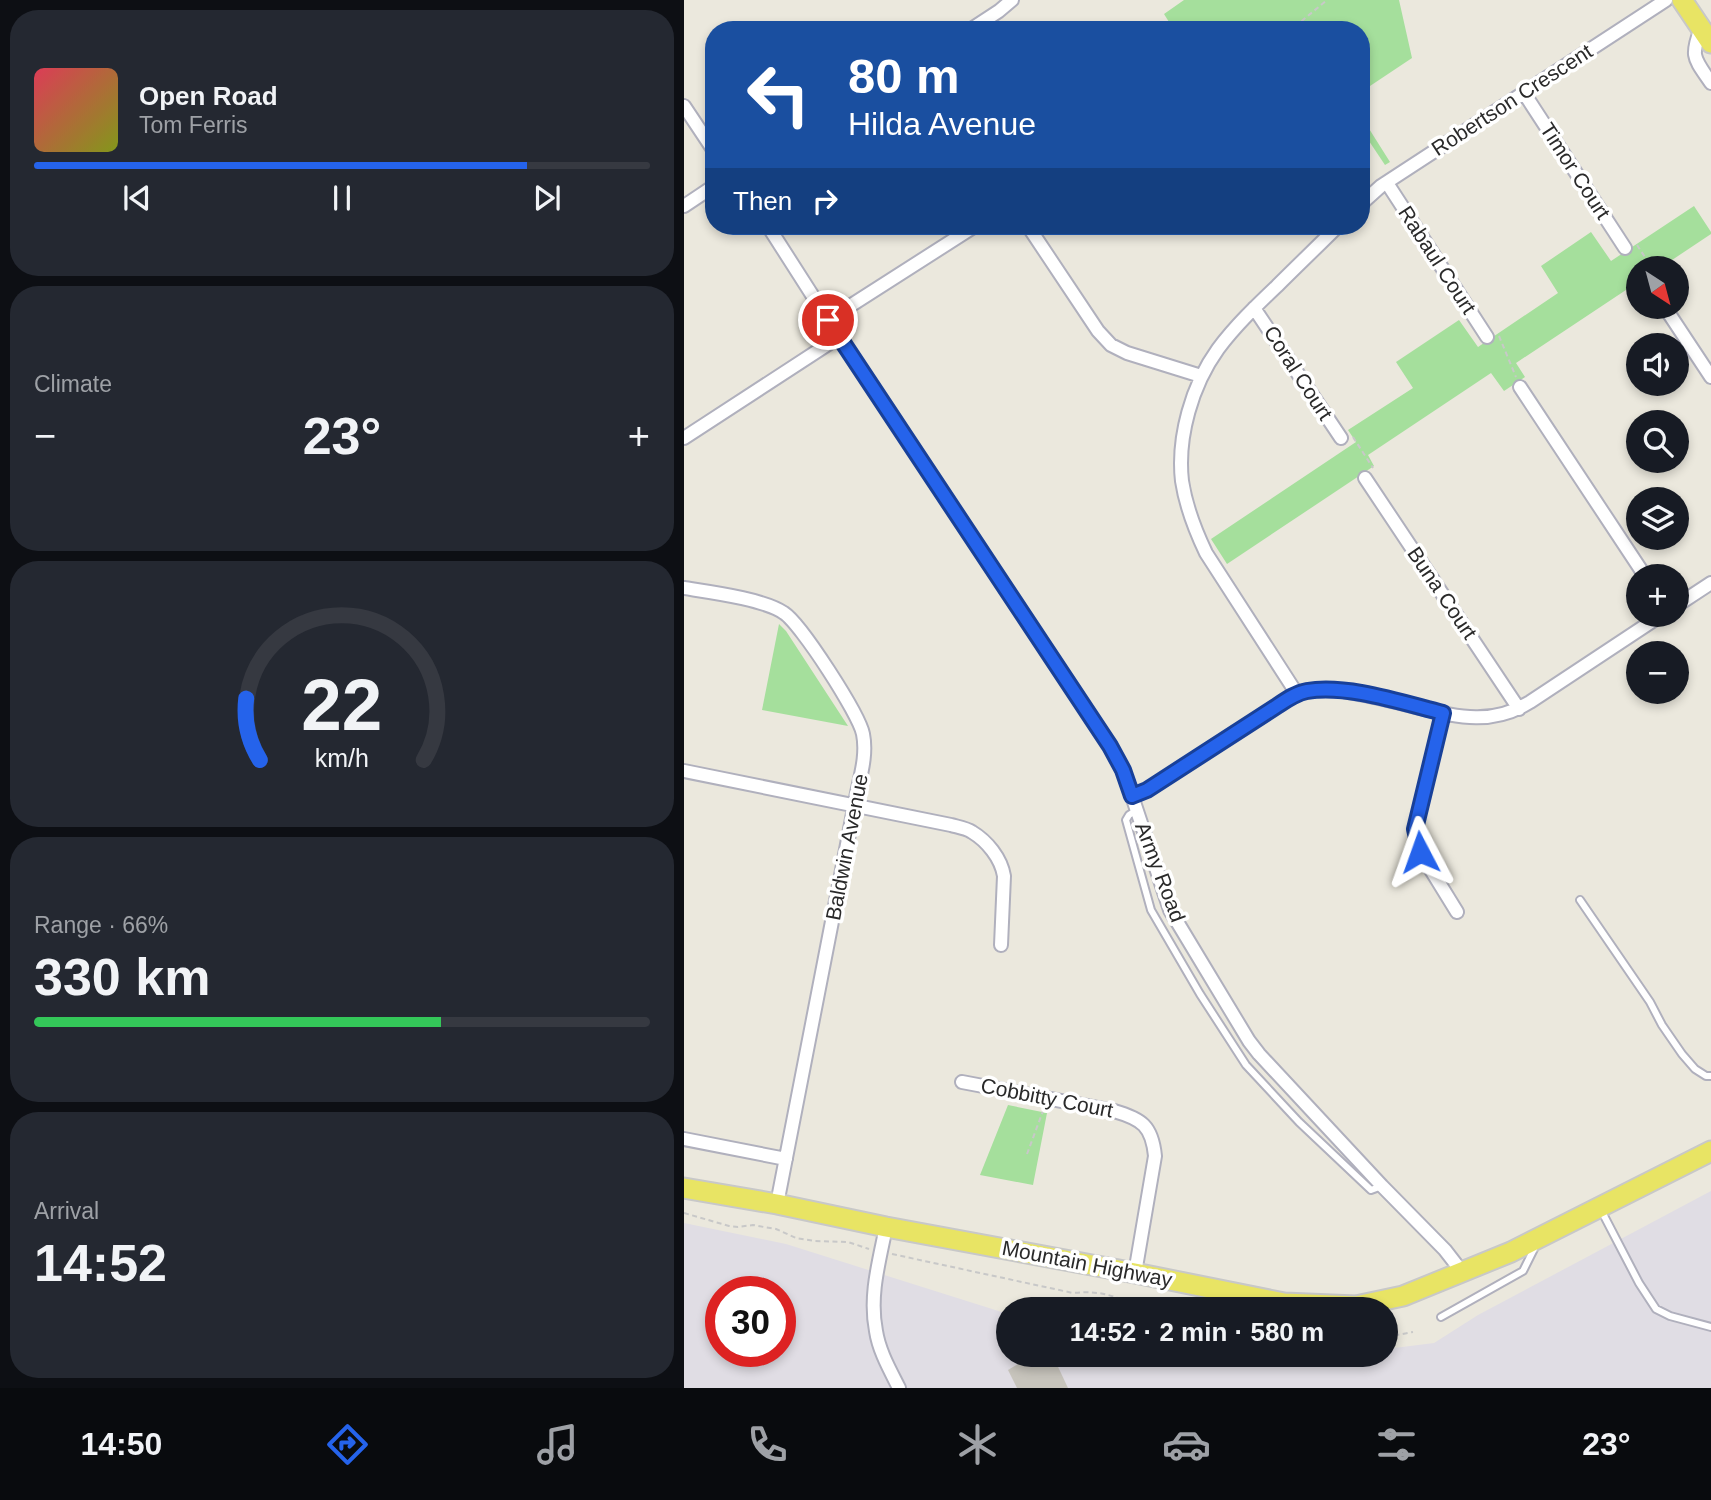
<!DOCTYPE html>
<meta charset="utf-8">
<style>
body{margin:0;font-family:Helvetica,sans-serif;background:#242831;color:#f1f3f6;height:100vh;display:flex;flex-direction:column;font-size:26px;white-space:nowrap}
*{box-sizing:border-box;margin:0}
p{font-size:23px;color:#9ea1a6}
.icon{flex:none;width:38px;height:38px;fill:none;stroke:currentColor;stroke-width:2;stroke-linecap:round;stroke-linejoin:round}
.map{position:relative;flex:1;overflow:hidden}
.drawer{display:flex;flex-direction:column;gap:10px;padding:10px;background:#0d0f14;width:684px}
.drawer>*{flex:none}
.hud{position:absolute;left:21px;top:21px;width:665px;height:214px;border-radius:28px;box-shadow:0 4px 10px #0003;background:#1a4fa0;color:#fff;overflow:hidden}
.needle{width:46px;rotate:144deg}
.buttons{position:absolute;left:942px;top:256px;display:grid;gap:14px}
.buttons a{display:grid;place-items:center;width:63px;height:63px;border-radius:50%;background:#171b24;box-shadow:0 4px 10px #0003;font-size:35px}
.speed{position:absolute;left:21px;top:1276px;display:flex;gap:14px;font-size:35px;font-weight:700;text-align:center}
.speed>*{display:grid;place-content:center;width:91px;height:91px;border-radius:50%;background:#171b24;box-shadow:0 4px 10px #0003;line-height:1}
.speed .limit{border:10px solid #d22;background:#fff;color:#111}
.pin{position:absolute;display:grid;place-items:center;width:60px;height:60px;color:#fff;margin:-30px;border:4px solid #fff;border-radius:50%;box-shadow:0 2px 7px #0007}
.me{position:absolute;width:77px;margin:-38px;rotate:356deg;stroke-linejoin:round;filter:drop-shadow(0 0 5px #0008)}
.turn{display:flex;align-items:center;gap:24px;height:147px;padding:0 28px;font-size:32px}
.turn .icon{width:91px;height:91px;stroke-width:2.5}
.turn b{display:block;font-size:49px;line-height:60px}
.then{display:flex;align-items:center;height:66px;padding:0 28px;background:#0003;gap:14px;font-size:26px}
.big{font-size:52px;font-weight:600;line-height:1.1}
.drawer .widget{flex:1;display:flex;flex-direction:column;justify-content:center;gap:10px;min-width:0;padding:0 24px;border-radius:28px;background:#242831}
.drawer .dial{align-items:center;gap:0}
.dial svg{height:182px;overflow:visible;fill:none;stroke:#363941;stroke-width:7;stroke-linecap:round;text-anchor:middle}
.dial text{fill:#f1f3f6;stroke:none}
.song{display:flex;align-items:center;gap:21px}
.cover{width:84px;height:84px;border-radius:10px;background:linear-gradient(135deg,hsl(350 70% 55%),hsl(70 70% 35%))}
.played{height:7px;border-radius:4px;background:linear-gradient(90deg,#2563eb 80%,#363941 80%)}
.keys{display:flex;justify-content:space-around;direction:ltr}
.heat{display:flex;justify-content:space-between;align-items:center;font-size:38px;direction:ltr}
.charge{height:10px;border-radius:5px;background:linear-gradient(90deg,#34c759 66%,#363941 0)}
.trip{position:absolute;left:312px;top:1297px;width:402px;height:70px;border-radius:35px;background:#171b24;box-shadow:0 4px 10px #0003;font-weight:600;line-height:70px;text-align:center}
.tabs{display:flex;height:112px;justify-content:space-around;align-items:center;background:#090b0e;color:#9ea1a6}
.tabs .icon{width:49px;height:49px}
.tabs .on{color:#2563eb}
.tabs b{font-size:32px;color:#f1f3f6}
main{display:flex;flex:1;min-height:0}
.map>svg:first-child{display:block}
</style>
<main>
<section class="drawer">
<div class="widget">
<div class="song"><i class="cover"></i><div><b>Open Road</b><p>Tom Ferris</p></div></div>
<div class="played"></div>
<div class="keys"><svg class="icon" aria-label="previous" viewBox="0 0 24 24"><path d="M18 5L8 12l10 7zM5 5v14"/></svg><svg class="icon" aria-label="pause" viewBox="0 0 24 24"><path d="M8 5v14M16 5v14"/></svg><svg class="icon" aria-label="next" viewBox="0 0 24 24"><path d="M6 5l10 7-10 7zM19 5v14"/></svg></div>
</div>
<div class="widget"><p>Climate</p>
<div class="heat"><a>−</a><b class="big">23°</b><a>+</a></div>
</div>
<div class="widget dial"><svg viewBox="0 0 100 80">
<path d="M14 69A42 42 0 1 1 86 69"/>
<path d="M14 69A42 42 0 0 1 8 42" stroke="#2563eb"/>
<text x="50" y="56" font-size="32" font-weight="700">22</text>
<text x="50" y="72" font-size="11">km/h</text>
</svg></div>
<div class="widget"><p>Range · 66%</p><b class="big">330 km</b><div class="charge"></div></div>
<div class="widget"><p>Arrival</p><b class="big">14:52</b></div>
</section>
<div class="map">
<svg width="1027" height="1388" viewBox="0 0 1027 1388">
<rect width="100%" height="100%" fill="#ebe8dd"/>
<!-- industrial -->
<path fill="#e0dde4" fill-rule="evenodd" d="M1027 1191V1388H0V1223L102 1244 324 1314V1354H602L627 1358 653 1354H702V1349L750 1343 794 1315ZM37 1292H96V1351H37Z"/>
<!-- green -->
<path fill="#a5df9c" d="M500 0H715L728 58 677 92V30H490L480 14Z
M677 116 706 162 701 165 677 129Z
M1010 206 1027 232V234L976 268H954V282L832 363 841 377 820 391 807 373 684 455 690 466 543 564 527 539 672 442 664 430 729 388 712 362 775 320 794 347 874 293 857 266 907 232 927 261Z
M95 624 102 631 164 726 78 710Z
M324 1105 363 1113 349 1185 296 1175Z"/>
<!-- building -->
<path fill="#c7c4bc" d="M351 1354H368L384 1388H333L324 1370Z"/>
<g fill="none" stroke-linecap="round" stroke-linejoin="round">
<!-- service casing -->
<g stroke="#b0b0bd" stroke-width="10">
<path id="service" d="M453 810 445 815 442 820 467 910 516 994 562 1065 615 1122 687 1190 698 1186
M896 900 966 1002 978 1025 998 1054 1011 1069 1022 1076H1027
M917 1210 955 1283 972 1309 986 1316 1027 1327
M757 1317 839 1271 852 1245"/>
</g>
<!-- minor casing -->
<g stroke="#b0b0bd" stroke-width="16">
<path id="minor" d="M1017 28C1006 57 1010 58 1027 83
M286 30 315 11 328 0
M840 93 941 248
M0 106 30 151
M703 183 803 337
M677 204 697 186 982 0
M0 206 30 186
M84 226 155 337 426 746 439 770 448 796 486 910 565 1041 575 1054 698 1186 761 1250 778 1272
M344 226 414 331 427 345 443 353 517 376
M980 306 1027 377
M570 308 657 438
M144 320 291 226
M836 387 961 576
M0 438 155 337
M681 478 835 709
M0 588C25 592 80 599 100 613 117 624 175 714 179 734 183 754 177 774 173 793L93 1204
M992 606 1027 583
M613 694 522 553C511 530 502 507 498 481 493 437 508 385 534 349 551 326 572 306 593 286 613 266 634 246 654 226
M759 713 731 829 736 852 773 912
M0 771 267 825C274 827 282 828 288 832 303 841 317 858 320 876L317 945
M448 796 463 790 593 706C602 700 611 694 621 692 639 688 657 690 675 694 694 697 713 702 732 707 774 717 807 726 846 702L979 614
M278 1082 430 1111C458 1119 468 1126 471 1156L451 1273
M0 1139 102 1159
M202 1227C195 1262 185 1296 192 1331 195 1351 206 1370 215 1388"/>
</g>
<!-- primary casing -->
<g stroke="#c8c8c8" stroke-width="23">
<path id="primary" d="M998 0 1027 43
M0 1188 93 1204 202 1227 451 1273 600 1303 672 1306 719 1296 827 1252 1027 1151"/>
</g>
<!-- path -->
<path stroke="#c8c8c8" stroke-width="2" stroke-dasharray="5 3.5" stroke-linecap="butt" d="M603 30 613 25 643 0
M953 245 968 268
M815 336 832 377
M669 437 689 468
M343 1154 359 1111
M0 1213 45 1226 54 1227 69 1225 80 1227 92 1229 112 1238 131 1241 164 1242 185 1249
M208 1254 389 1293C420 1290 432 1297 459 1309
M702 1337 729 1332"/>
<!-- service -->
<use href="#service" stroke="#fff" stroke-width="6"/>
<!-- minor -->
<use href="#minor" stroke="#fff" stroke-width="12"/>
<!-- primary -->
<use href="#primary" stroke="#e8e464" stroke-width="19"/>
</g>
<g fill="none" stroke-linecap="round" stroke-linejoin="round">
<!-- route casing -->
<g stroke="#184099" stroke-width="18">
<path id="route" d="M144 320 426 746 439 770 448 796 463 790 593 706C602 700 612 693 623 691 663 684 719 703 759 713L731 829 736 852"/>
</g>
<!-- route -->
<use href="#route" stroke="#2563eb" stroke-width="12"/>
</g>
<g text-anchor="middle" stroke-width="7" stroke-linejoin="round" paint-order="stroke">
<!-- street labels -->
<g font-size="21" fill="#2a2a2a" stroke="#fff">
<text transform="translate(828 100) rotate(-33)" y="7">Robertson Crescent</text>
<text transform="translate(891 171) rotate(57)" y="7">Timor Court</text>
<text transform="translate(753 260) rotate(57)" y="7">Rabaul Court</text>
<text transform="translate(614 373) rotate(57)" y="7">Coral Court</text>
<text transform="translate(758 593) rotate(56)" y="7">Buna Court</text>
<text transform="translate(163 847) rotate(-79)" y="7">Baldwin Avenue</text>
<text transform="translate(476 872) rotate(69)" y="7">Army Road</text>
<text transform="translate(363 1098) rotate(11)" y="7">Cobbitty Court</text>
<text transform="translate(403 1264) rotate(11)" y="7">Mountain Highway</text>
</g>
</g>
</svg>
<div class="buttons">
<a><svg class="needle" viewBox="-14 -14 28 28"><path d="M0-13l5 13h-10z" fill="#e53935"/><path d="M0 13l5-13h-10z" fill="#9ea1a6"/></svg></a>
<a><svg class="icon" aria-label="sound" viewBox="0 0 24 24"><path d="M4 9h4l5-4v14l-5-4H4zM17 9q2 3 0 6"/></svg></a>
<a><svg class="icon" aria-label="search" viewBox="0 0 24 24"><circle cx="10" cy="10" r="6"/><path d="M15 15l6 6"/></svg></a>
<a><svg class="icon" aria-label="layers" viewBox="0 0 24 24"><path d="M12 4l9 5-9 5-9-5zM3 14l9 5 9-5"/></svg></a>
<a>+</a>
<a>−</a>
</div>
<div class="speed"><div class="limit">30</div></div>
<div class="pin" style="left:144px;top:320px;background:#d93025"><svg class="icon" aria-label="arrive" viewBox="0 0 24 24"><path d="M6 21V4h12l-3 4 3 4H6"/></svg></div>
<svg class="me" style="left:736px;top:852px" viewBox="-20 -20 40 40"><path d="M0-17L14 15 0 8-14 15z" fill="#2563eb" stroke="#fff" stroke-width="4"/></svg>
<div class="trip">14:52 · 2 min · 580 m</div>
<div class="hud">
<div class="turn"><svg class="icon" aria-label="left" viewBox="0 0 24 24"><path d="M17 20v-9H6M10 6l-5 5 5 5"/></svg><div><b>80 m</b>Hilda Avenue</div></div>
<div class="then">Then<svg class="icon" aria-label="right" viewBox="0 0 24 24"><path d="M7 20v-9h11M14 6l5 5-5 5"/></svg></div>
</div>
</div>
</main>
<nav class="tabs">
<b>14:50</b>
<svg class="icon on" aria-label="directions" viewBox="0 0 24 24"><path d="M12 3l9 9-9 9-9-9zM9 14v-3h6M13 9l2 2-2 2"/></svg>
<svg class="icon" aria-label="music" viewBox="0 0 24 24"><path d="M9 18V5l10-2v13"/><circle cx="6" cy="18" r="3"/><circle cx="16" cy="16" r="3"/></svg>
<svg class="icon" aria-label="phone" viewBox="0 0 24 24"><path d="M5 4h4l2 5-3 2q2 4 5 5l2-3 5 2v4C11 20 4 13 5 4z"/></svg>
<svg class="icon" aria-label="climate" viewBox="0 0 24 24"><path d="M12 3v18M4 7l16 10M4 17L20 7"/></svg>
<svg class="icon" aria-label="car" viewBox="0 0 24 24"><path d="M5 17H2v-5l4-1 3-4h7l3 4 3 1v5h-3M9 17h6M6 11h13"/><circle cx="7" cy="17" r="2"/><circle cx="17" cy="17" r="2"/></svg>
<svg class="icon" aria-label="filters" viewBox="0 0 24 24"><path d="M4 7h16M4 17h16"/><circle cx="9" cy="7" r="2"/><circle cx="15" cy="17" r="2"/></svg>
<b>23°</b>
</nav>
